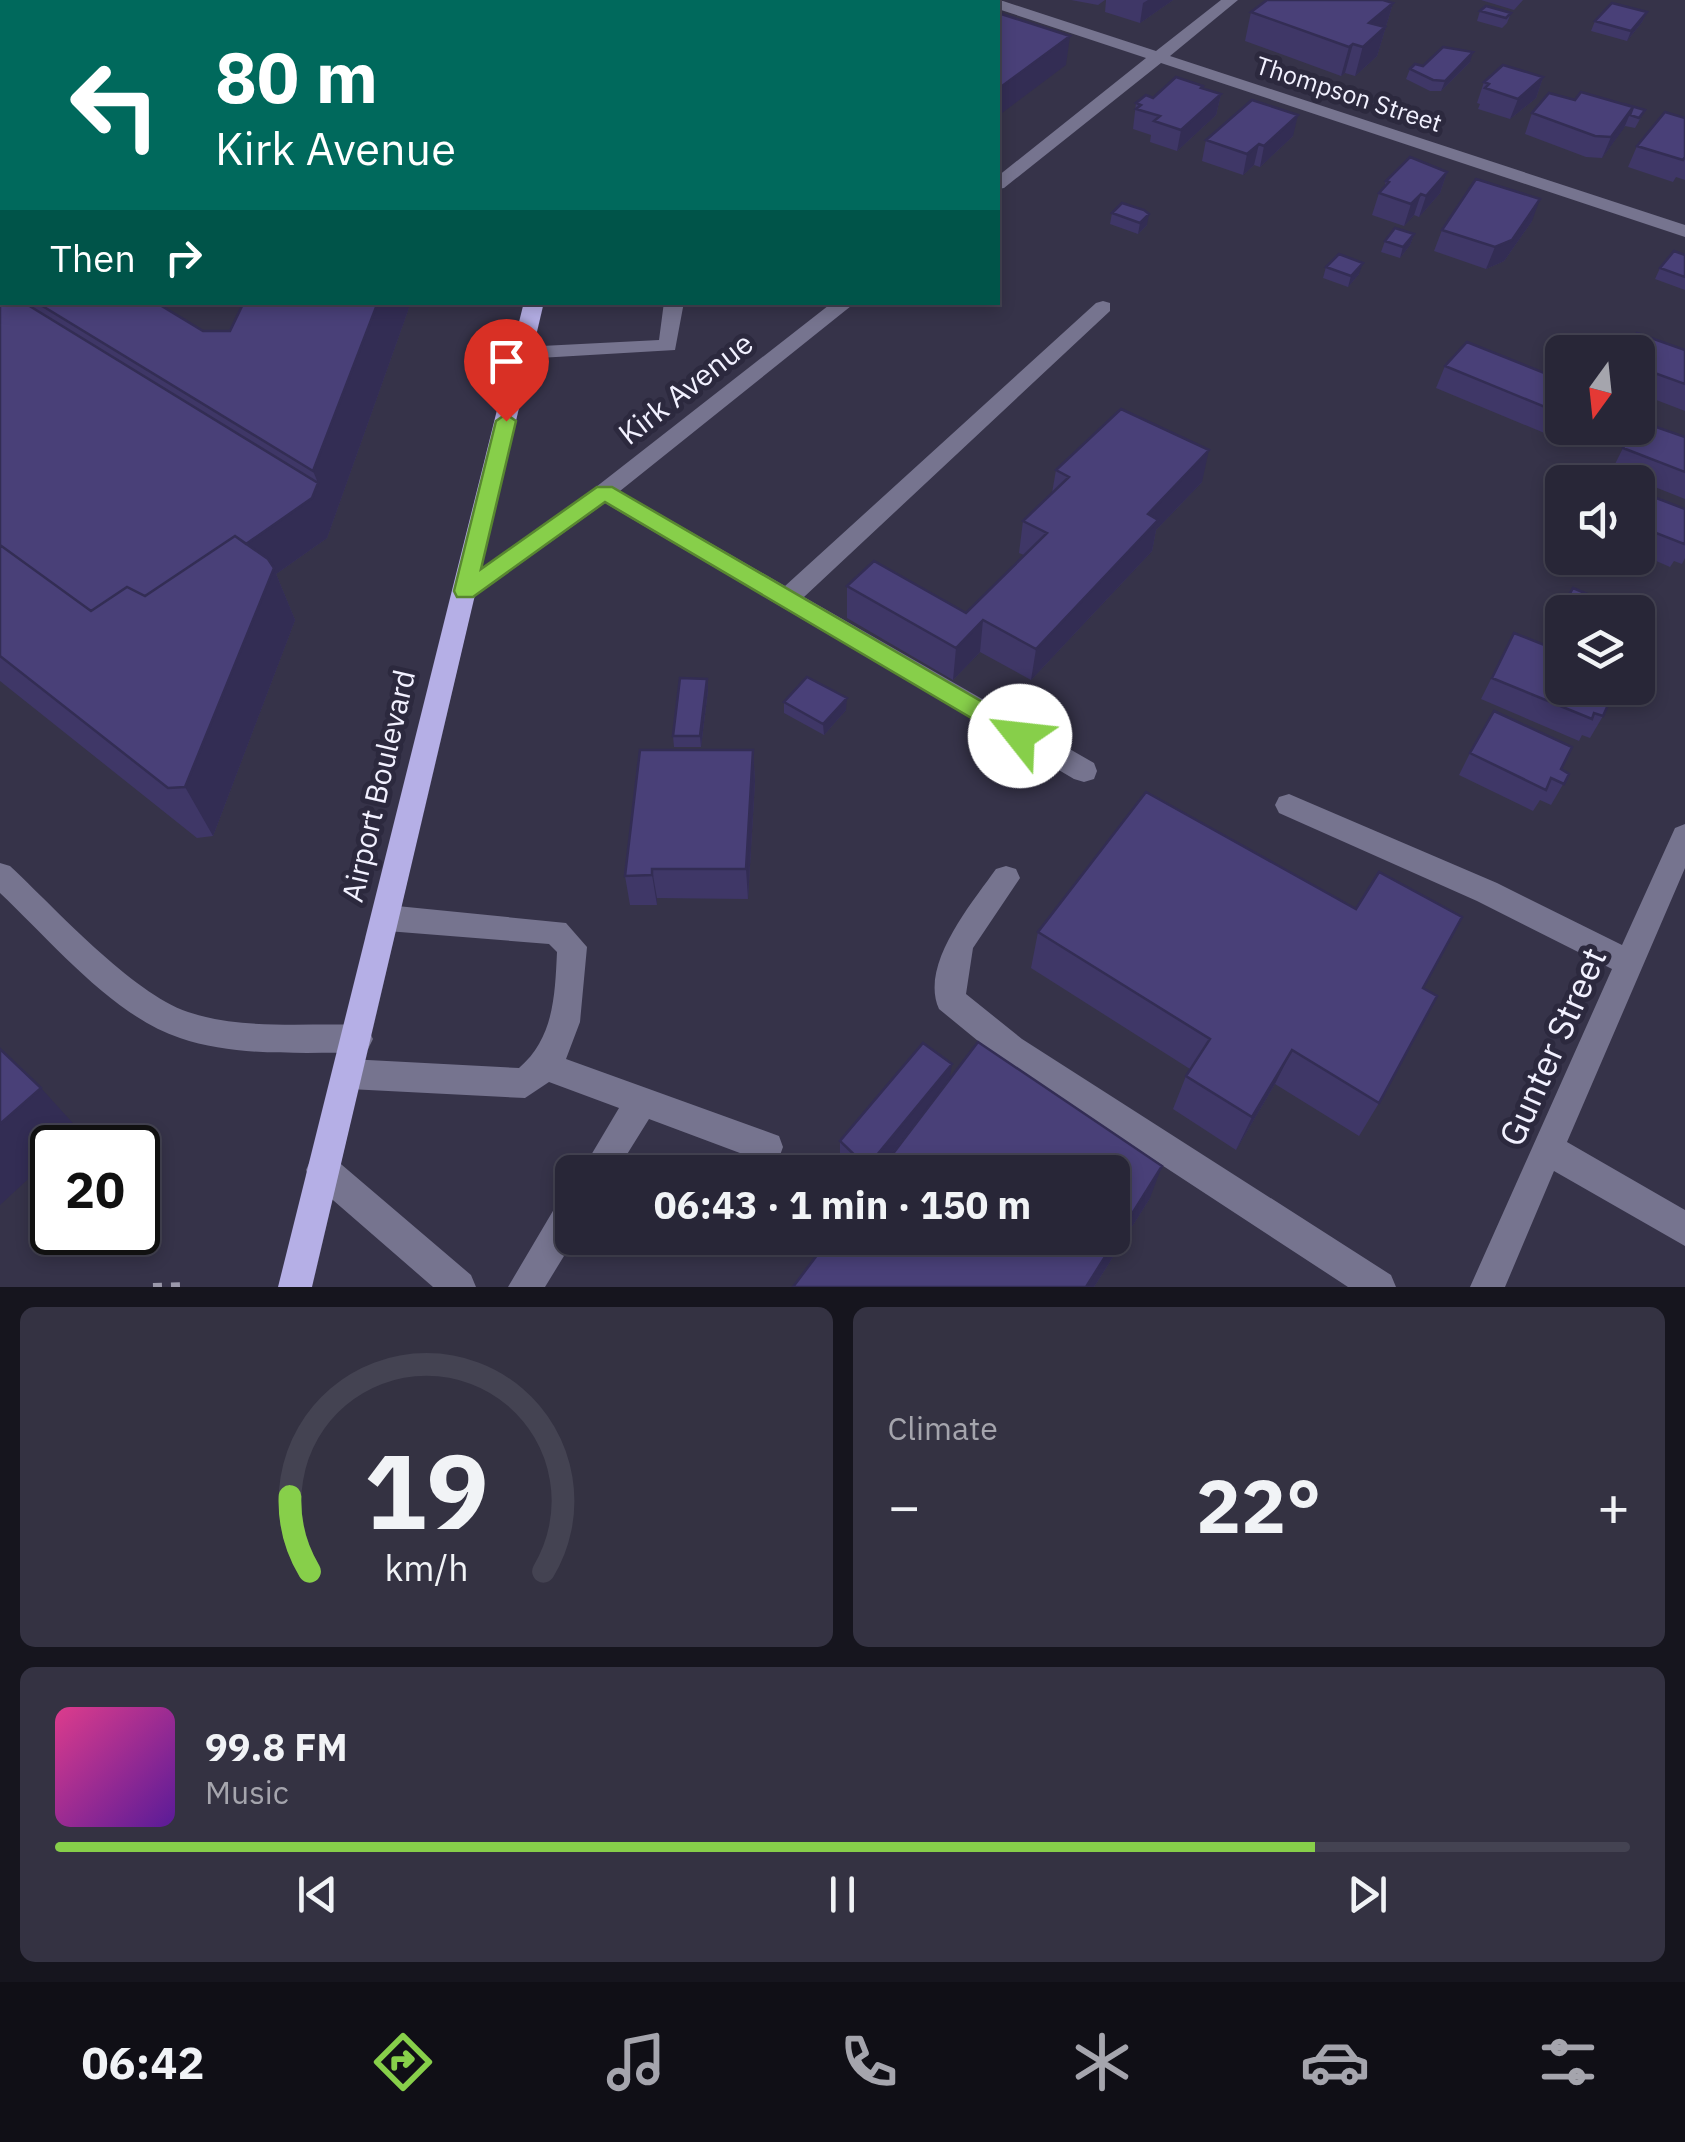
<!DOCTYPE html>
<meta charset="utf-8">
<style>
body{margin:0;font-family:"IBM Plex Sans",sans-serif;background:#343242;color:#f1f3f6;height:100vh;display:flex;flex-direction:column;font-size:38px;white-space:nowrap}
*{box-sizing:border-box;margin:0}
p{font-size:32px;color:#a5a5ad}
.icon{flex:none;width:55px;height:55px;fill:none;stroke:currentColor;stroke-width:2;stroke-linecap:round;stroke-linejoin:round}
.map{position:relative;height:1287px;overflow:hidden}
.panel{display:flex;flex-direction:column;gap:20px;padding:20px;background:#16151e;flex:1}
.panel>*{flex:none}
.guide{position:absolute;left:0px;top:0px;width:1000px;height:305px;box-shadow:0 5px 15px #0003,0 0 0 2px #444352;background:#00695c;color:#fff;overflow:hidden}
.needle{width:65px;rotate:195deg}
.buttons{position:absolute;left:1545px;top:335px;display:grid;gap:20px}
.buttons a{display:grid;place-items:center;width:110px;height:110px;border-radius:15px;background:#282637;box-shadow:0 5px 15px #0003,0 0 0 2px #444352;font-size:50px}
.speed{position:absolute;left:30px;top:1125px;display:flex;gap:20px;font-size:50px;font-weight:700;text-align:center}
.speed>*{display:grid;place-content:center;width:130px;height:130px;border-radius:50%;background:#282637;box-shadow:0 5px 15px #0003,0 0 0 2px #444352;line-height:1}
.speed .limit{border:5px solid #111;border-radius:15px;background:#fff;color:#111}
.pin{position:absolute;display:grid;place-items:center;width:85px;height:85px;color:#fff;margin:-102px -42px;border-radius:50% 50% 50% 0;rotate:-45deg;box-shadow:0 0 10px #0007}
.pin .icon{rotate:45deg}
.me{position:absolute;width:110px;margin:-55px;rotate:299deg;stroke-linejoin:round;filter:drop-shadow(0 0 8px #0008)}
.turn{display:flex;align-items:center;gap:35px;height:210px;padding:0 50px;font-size:45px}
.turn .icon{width:130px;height:130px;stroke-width:2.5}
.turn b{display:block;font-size:70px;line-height:85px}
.then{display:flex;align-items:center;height:95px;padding:0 50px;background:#0003;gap:20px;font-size:38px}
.big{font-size:75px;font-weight:700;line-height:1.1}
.panel .widget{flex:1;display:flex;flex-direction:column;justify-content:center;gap:15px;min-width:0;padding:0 35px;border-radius:15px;background:#343242}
.panel .dial{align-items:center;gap:0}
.dial svg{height:260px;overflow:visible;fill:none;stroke:#444352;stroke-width:7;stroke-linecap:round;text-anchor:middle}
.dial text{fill:#f1f3f6;stroke:none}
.song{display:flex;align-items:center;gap:30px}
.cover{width:120px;height:120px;border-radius:15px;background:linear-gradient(135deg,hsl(330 70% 55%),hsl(270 70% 35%))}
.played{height:10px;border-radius:5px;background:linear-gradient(90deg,#87cf4a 80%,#444352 80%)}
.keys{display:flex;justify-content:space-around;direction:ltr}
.heat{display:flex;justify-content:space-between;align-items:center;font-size:55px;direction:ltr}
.panel .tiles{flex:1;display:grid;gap:20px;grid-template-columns:1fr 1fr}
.widget:last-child{grid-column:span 2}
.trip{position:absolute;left:555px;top:1155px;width:575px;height:100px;border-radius:15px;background:#282637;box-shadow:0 5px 15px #0003,0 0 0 2px #444352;font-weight:700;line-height:100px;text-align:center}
.dock{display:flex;height:160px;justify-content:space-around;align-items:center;background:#100f16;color:#a5a5ad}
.dock .icon{width:70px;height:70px}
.dock .current{color:#87cf4a}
.dock b{font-size:45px;color:#f1f3f6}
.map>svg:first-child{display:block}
</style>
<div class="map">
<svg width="1685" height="1287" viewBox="0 0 1685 1287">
<rect width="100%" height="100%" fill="#363349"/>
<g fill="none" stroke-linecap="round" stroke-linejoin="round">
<!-- path -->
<path stroke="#9a98aa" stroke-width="8" stroke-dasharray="9 9" stroke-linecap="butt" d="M153 1287 187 1286"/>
<!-- minor -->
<path fill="#76748f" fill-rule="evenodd" d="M398 0H417L419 2H400Z
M1221 0H1238L1170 56 1685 225V237L1161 63 1004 188 998 189V176L1146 58 998 9V2L993 1H1003L1156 51Z
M1103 301 1110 303V311L804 597 1094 763 1097 771 1094 779 1084 782 1074 779 605 503 474 597 465 600 453 591 596 487 833 302H856L620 491 785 586 1096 303Z
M664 302H684L675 350 522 359 512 353 522 347 659 340Z
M1289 794 1497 883 1622 945 1675 828 1685 824V868L1567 1142 1685 1210V1246L1554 1171 1505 1287H1470L1612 969 1477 901 1279 813 1275 805 1279 797Z
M0 863 10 866C55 908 132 993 188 1012 241 1030 303 1023 357 1025L368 1029 373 1039 368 1049 357 1053C299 1052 236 1057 180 1038 113 1016 51 941 0 893Z
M1006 866 1016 869 1020 878 973 948 966 994 1022 1039 1391 1275 1396 1287H1348L1000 1059 939 1009C919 965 972 903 996 869Z
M387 905 566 923 587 947 580 1022 566 1059 779 1136 783 1147 779 1158 767 1163 649 1119 616 1172H581L619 1108 549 1082 525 1098 349 1089 338 1084 333 1074 338 1064 349 1059 519 1068C554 1038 555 995 557 952L549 944 387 931 377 927 372 918 377 909Z
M323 1154 335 1159 471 1275 476 1287H433L311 1181 306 1170 311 1159Z
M572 1194 575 1238 545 1287H508L560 1199Z"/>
<!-- major -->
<path fill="#b5afe6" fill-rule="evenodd" d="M524 302H544L312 1287H278Z"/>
</g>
<!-- wall -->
<path fill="#3f3767" d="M1071 0H1105L1098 5Z
M1106 0H1173L1140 23 1105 12Z
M1481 0H1523L1514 10Z
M1393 3 1377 56 1355 76 1345 73 1341 76 1245 41 1251 12Z
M1480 11 1511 13 1507 23 1502 28 1477 21Z
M1647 12 1642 22 1627 41 1591 31 1595 21Z
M1470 62 1441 91H1430L1406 79 1410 69Z
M1543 77 1536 98 1510 119 1478 109 1480 104 1477 103 1484 82Z
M1203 86V89L1221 94 1216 115 1177 151 1150 142 1151 135 1133 129 1136 103 1153 98Z
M1575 100 1645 110 1635 128 1625 126 1602 158 1586 157 1525 134 1532 113Z
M1685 118V180L1676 177 1673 182 1628 167 1637 146Z
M1293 136 1260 167 1254 165 1243 175 1202 161 1206 140Z
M1447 172 1440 193 1419 217 1414 215 1404 226 1372 215 1379 193 1384 188 1386 181Z
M1112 213 1147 225 1138 234 1110 224Z
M0 219 2 302H155L203 331H230L411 302 327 538 276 574 295 620 213 836 197 838 0 681Z
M1532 221 1504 261 1486 269 1434 251 1442 230Z
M1414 234 1410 245 1400 258 1381 252 1385 241Z
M1685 255V290L1655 279 1660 268Z
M1326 267 1359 274 1348 287 1323 278Z
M1685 350V411L1638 393V352Z
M1445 366 1562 380V428H1595L1578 447 1436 388Z
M1685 437V499L1612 470 1623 448Z
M1056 470 1202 482 1156 530 1152 551 1031 680 980 652 953 680 847 618V586L966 613 1024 555 1019 553 1023 521 1052 493Z
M1638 491 1685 509V558L1682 564 1674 561 1670 567 1638 553Z
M1573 588 1562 612V651L1543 643Z
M1514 633 1603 716 1590 738 1582 735 1579 741 1481 699Z
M707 679 708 690 701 747H674L673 736Z
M784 702 846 710 824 735 784 713Z
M753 750 755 781 748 899 657 898V905H630L625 876Z
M1470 753 1561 769 1569 774 1551 805 1540 800 1533 811 1459 775Z
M1038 932 1423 988 1379 1103 1359 1136 1275 1084 1236 1150 1173 1109 1186 1076 1190 1069 1031 968Z
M950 1080 1150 1198 1094 1287H793L930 1106 876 1172H854L840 1158V1141Z"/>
<!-- shaded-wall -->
<path fill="#332d54" d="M1148 0H1173L1140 23 1143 3Z
M1393 3 1377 56 1355 76 1369 23Z
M1647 12 1642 22 1627 41 1631 31Z
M1070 36 1066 65 998 116V89Z
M1353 44 1345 73 1341 76 1349 47Z
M1473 52 1470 62 1441 91 1445 81Z
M1543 77 1536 98 1510 119 1518 99Z
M1221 94 1216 115 1177 151 1181 130Z
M1633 107 1624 128 1602 158 1611 137Z
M1298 115 1293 136 1260 167 1264 146Z
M2 127V184H0V128Z
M1259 144 1254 165 1243 175 1247 154Z
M1447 172 1440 193 1419 217 1426 196Z
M1421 194 1414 215 1404 226 1411 204Z
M1540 199 1532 221 1504 261 1486 269 1495 247Z
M1149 214 1147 225 1138 234 1140 223Z
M1414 234 1410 245 1400 258 1403 247Z
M1363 263 1359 274 1348 287 1351 276Z
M2 289V302H17L0 356V291Z
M378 302H411L327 538 276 574 295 620 213 836 185 787 151 608 318 483 313 471Z
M1588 428H1595L1578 447Z
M1209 450 1202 482 1156 530 1152 551 1031 680 1036 649 1148 514Z
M983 620 980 652 953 680 956 648Z
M707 679 708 690 701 747 700 736Z
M847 698 846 710 824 735 823 724Z
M753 750 755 781 748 899 746 869Z
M652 869 657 898V905L652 875Z
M1292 1050 1275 1084 1236 1150 1252 1117Z
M952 1064 949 1082 876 1172H866L867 1167Z
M41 1088 80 1131 62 1148H52V1157L0 1205V1124Z
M1162 1166 1150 1198 1094 1287H1086Z"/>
<!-- building -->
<path fill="#494078" stroke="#332d54" stroke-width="2.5" d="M0 0H183L179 2H2V127L0 128Z
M1267 0H1383L1393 3 1369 23 1385 27 1363 47 1353 44 1349 47 1251 12Z
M1612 3 1647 12 1631 31 1595 21Z
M1486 6 1511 13 1506 18 1480 11Z
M998 13 1070 36 998 89Z
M1443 47 1473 52 1445 81 1433 80 1410 69 1415 64 1423 66Z
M1503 65 1543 77 1518 99 1485 88 1489 84 1484 82Z
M1176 77 1203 86 1201 88 1221 94 1181 130 1154 121 1160 116 1136 109 1141 105 1136 103 1146 95 1153 98Z
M1581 92 1633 107 1611 137 1595 136 1532 113 1549 93 1575 100Z
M1252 100 1298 115 1264 146 1259 144 1247 154 1206 140Z
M1624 104 1645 110 1639 118 1630 115 1633 107Z
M1665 112 1685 118V157L1683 160 1637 146Z
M1410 157 1447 172 1426 196 1421 194 1411 204 1379 193 1389 182 1386 181Z
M1476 179 1540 199 1512 240 1495 247 1442 230Z
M1122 203 1144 210 1149 214 1140 223 1112 213Z
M2 218V289L0 291V219Z
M1395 228 1414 234 1403 247 1385 241Z
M1674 251 1685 255V277L1660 268Z
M1339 254 1363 263 1351 276 1326 267Z
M6 302H23L318 483 312 498 246 544 235 536 145 596 127 587 91 611 0 545V306Z
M36 302H155L203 331H230L244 302H378L313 471Z
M1637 333 1685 350V384L1638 367V352H1624Z
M1467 342 1562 380V414L1445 366Z
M1121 409 1209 450 1148 514 1158 520 1036 649 983 620 956 648 847 586 874 561 966 613 1047 533 1023 521 1069 477 1056 470Z
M1639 421 1685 437V472L1623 448 1635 428H1638Z
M1638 491 1685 509V542L1684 544 1638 526Z
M235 536 268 559 274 568 185 787 168 788 0 656V545L91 611 127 587 145 596Z
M1573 588 1630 612H1562V624L1555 621Z
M1638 616 1647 619 1640 633 1645 635 1639 646H1638Z
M1514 633 1562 652V688H1600L1613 694 1603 716 1594 713 1592 719 1492 678Z
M807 677 847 698 823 724 784 702Z
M680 678 707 679 700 736H673Z
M1494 711 1572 747 1561 769 1569 774 1564 784 1551 778 1546 790 1470 753Z
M640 750H753L746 869H652V875L625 876Z
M1146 792 1356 909 1379 872 1462 917 1423 988 1437 996 1379 1103 1292 1050 1252 1117 1186 1076 1210 1039 1038 932Z
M978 1042 1162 1166 1086 1287H793L830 1238H1112V1172H879Z
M923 1043 952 1064 867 1167 840 1141Z
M0 1049 41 1088 0 1124Z"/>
<!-- route -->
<path fill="#87cf4a" stroke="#588730" stroke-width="2.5" d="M506 414 516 421 481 569 597 487H612L1029 729 1032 736 1029 742H1012L605 502 473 597H457L454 591 496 421Z"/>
<g text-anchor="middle" stroke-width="10" stroke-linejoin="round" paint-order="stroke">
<!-- far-street labels -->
<g font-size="25" fill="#f2f1ff" stroke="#2c293e">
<text transform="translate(1349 94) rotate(18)" y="9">Thompson Street</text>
</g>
<!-- street labels -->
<g font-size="30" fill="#f2f1ff" stroke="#2c293e">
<text transform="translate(686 389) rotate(-38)" y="10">Kirk Avenue</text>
<text transform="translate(379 786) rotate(-77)" y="10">Airport Boulevard</text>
</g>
<!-- near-street labels -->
<g font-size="35" fill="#f2f1ff" stroke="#2c293e">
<text transform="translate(1553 1047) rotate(-66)" y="12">Gunter Street</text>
</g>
</g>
</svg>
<div class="buttons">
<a><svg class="needle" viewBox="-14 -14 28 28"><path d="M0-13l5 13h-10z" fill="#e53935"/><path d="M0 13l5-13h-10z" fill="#a5a5ad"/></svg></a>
<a><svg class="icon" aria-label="sound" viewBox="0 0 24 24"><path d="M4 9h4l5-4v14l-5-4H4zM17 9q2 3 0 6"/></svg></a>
<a><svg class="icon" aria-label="layers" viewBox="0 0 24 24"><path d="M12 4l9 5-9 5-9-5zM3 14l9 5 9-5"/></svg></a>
</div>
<div class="speed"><div class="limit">20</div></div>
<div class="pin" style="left:506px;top:421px;background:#d93025"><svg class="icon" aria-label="arrive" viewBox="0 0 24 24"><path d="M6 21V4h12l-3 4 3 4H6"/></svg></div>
<svg class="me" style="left:1020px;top:736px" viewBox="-20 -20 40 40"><circle r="19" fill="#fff"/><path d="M0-13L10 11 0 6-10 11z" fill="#87cf4a"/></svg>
<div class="trip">06:43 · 1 min · 150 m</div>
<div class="guide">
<div class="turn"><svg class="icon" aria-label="left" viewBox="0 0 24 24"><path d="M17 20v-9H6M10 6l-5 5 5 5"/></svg><div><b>80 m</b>Kirk Avenue</div></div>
<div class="then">Then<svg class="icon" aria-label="right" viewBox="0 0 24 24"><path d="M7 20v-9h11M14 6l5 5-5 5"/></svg></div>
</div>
</div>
<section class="panel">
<div class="tiles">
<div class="widget dial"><svg viewBox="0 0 100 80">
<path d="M14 69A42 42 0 1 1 86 69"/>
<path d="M14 69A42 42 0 0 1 8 46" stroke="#87cf4a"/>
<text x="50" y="56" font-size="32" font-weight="700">19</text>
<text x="50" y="72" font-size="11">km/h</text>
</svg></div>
<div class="widget"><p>Climate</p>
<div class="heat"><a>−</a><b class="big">22°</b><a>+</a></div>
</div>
<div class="widget">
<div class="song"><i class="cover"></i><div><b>99.8 FM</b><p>Music</p></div></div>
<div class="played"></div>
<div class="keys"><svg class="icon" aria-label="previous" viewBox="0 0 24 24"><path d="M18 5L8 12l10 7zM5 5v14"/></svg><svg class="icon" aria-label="pause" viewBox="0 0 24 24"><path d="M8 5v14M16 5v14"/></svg><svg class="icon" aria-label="next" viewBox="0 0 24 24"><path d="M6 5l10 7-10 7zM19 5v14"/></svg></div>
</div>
</div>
</section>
<nav class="dock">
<b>06:42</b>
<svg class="icon current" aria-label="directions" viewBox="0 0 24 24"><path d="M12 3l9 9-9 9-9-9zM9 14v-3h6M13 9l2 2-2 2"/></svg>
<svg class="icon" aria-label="music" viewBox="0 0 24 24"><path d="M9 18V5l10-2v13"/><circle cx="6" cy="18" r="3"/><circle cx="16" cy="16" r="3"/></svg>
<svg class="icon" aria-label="phone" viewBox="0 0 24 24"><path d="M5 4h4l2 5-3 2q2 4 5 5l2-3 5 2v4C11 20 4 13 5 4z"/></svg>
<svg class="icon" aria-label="climate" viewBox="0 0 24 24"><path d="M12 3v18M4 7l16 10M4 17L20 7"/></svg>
<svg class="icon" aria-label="car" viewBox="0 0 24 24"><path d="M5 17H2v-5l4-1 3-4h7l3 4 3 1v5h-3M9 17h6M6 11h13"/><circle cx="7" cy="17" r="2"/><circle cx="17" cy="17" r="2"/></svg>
<svg class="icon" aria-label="filters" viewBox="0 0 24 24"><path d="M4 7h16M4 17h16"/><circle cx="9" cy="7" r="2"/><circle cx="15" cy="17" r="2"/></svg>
</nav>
